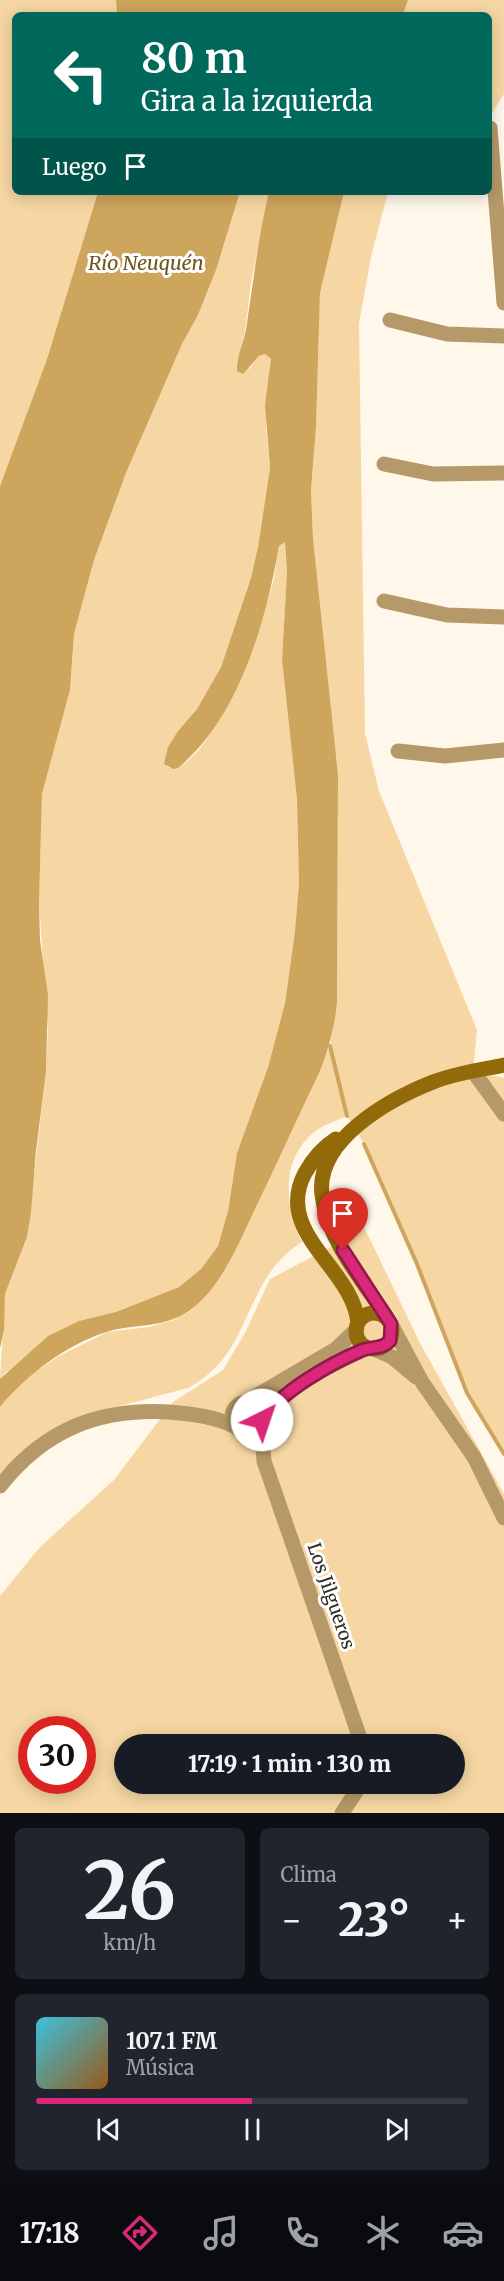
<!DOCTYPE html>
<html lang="es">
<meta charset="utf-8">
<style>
body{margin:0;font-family:Merriweather,serif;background:#20242c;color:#f1f3f6;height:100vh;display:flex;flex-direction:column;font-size:22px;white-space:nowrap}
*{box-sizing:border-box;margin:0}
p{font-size:20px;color:#9ea1a6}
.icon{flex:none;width:33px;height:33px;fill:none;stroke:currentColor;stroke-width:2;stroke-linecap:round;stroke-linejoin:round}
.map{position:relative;height:1813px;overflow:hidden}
.panel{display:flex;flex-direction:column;gap:15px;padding:15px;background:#0d0f14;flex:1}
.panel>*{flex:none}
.guide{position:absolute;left:12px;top:12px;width:480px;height:183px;border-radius:9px;box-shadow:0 3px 15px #0003;background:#00695c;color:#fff;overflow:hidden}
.speed{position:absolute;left:18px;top:1716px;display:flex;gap:12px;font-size:30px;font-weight:700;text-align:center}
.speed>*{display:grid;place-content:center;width:78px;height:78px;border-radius:50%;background:#171b24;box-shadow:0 3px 15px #0003;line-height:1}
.speed .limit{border:9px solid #d22;background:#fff;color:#111}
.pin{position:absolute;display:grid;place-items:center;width:51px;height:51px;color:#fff;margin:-62px -26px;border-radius:50% 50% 50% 0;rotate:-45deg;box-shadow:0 0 6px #0007}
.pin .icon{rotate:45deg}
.me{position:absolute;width:66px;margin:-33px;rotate:41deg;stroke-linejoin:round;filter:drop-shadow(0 0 4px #0008)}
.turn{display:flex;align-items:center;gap:21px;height:126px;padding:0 30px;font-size:27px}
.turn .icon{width:78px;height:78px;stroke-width:2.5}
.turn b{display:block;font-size:42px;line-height:51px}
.then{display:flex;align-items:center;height:57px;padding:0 30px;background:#0003;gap:12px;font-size:22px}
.big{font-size:45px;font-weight:800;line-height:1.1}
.panel .card{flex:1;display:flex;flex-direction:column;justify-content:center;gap:9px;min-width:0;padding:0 21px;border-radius:9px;background:#20242c}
.panel .dial{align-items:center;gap:0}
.dial b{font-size:78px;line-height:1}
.song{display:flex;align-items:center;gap:18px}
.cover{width:72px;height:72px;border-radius:9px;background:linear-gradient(135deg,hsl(190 70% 55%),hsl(30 70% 35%))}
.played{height:6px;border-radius:3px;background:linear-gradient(90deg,#db2777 50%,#363941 50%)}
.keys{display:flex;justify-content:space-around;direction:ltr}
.heat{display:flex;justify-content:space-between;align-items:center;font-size:33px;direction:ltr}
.panel .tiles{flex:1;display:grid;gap:15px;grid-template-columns:1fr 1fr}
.card:last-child{grid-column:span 2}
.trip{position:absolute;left:114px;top:1734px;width:351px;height:60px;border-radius:30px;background:#171b24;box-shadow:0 3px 15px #0003;font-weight:800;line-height:60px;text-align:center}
.tab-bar{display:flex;height:96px;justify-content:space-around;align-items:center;background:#090b0e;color:#9ea1a6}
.tab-bar .icon{width:42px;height:42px}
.tab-bar .active{color:#db2777}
.tab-bar b{font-size:27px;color:#f1f3f6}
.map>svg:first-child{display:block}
</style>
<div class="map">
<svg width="504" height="1813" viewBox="0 0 504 1813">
<rect width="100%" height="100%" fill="#fff7ea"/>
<!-- green -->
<path fill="#f6d7a3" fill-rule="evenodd" d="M0 0H116L117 15H15V192H98L47 359 0 486Z
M408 0H504V94L489 118V15H403Z
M240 192H269L251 283 245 332 236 365 249 369 259 356 265 354 271 359 266 427 270 468 258 547 251 578 221 667 197 709 178 731 167 767C209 780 265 614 273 582 276 571 276 558 279 546L285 542 287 571 282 660 297 800 299 883 295 931 285 1003 268 1067 237 1153 228 1211 218 1246 201 1269 179 1287 116 1312 6 1372 0 1379 5 1294 27 1237 46 1072 48 1030 39 903 42 794 70 690 74 634 94 560 126 473 182 344 198 315 216 270Z
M344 192H388L371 257 359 324 365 733 379 791 477 1030 473 1071 504 1078V1454L467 1393 417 1264 364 1144 347 1116C337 1121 325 1124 317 1130 280 1157 284 1205 302 1242 240 1281 255 1353 188 1388L78 1417 65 1424 0 1478V1407L26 1378 59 1356 107 1332 149 1327 174 1320 190 1311 205 1296 231 1259 330 1046 337 1003 338 774 313 538 311 490 316 427 320 293Z
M365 1229 420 1343 504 1494V1813H0V1596L40 1547 114 1480 173 1402 223 1370 245 1333 270 1279ZM32 1730H82V1780H32ZM124 1744H454V1784H124Z"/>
<!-- water -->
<path fill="#cea55c" d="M116 0H408L403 15H117Z
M98 192H240L216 270 198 315 182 344 126 473 94 560 74 634 70 690 42 794 39 903 40 940 48 995 46 1072 36 1151 31 1212 27 1237 5 1294 4 1330 0 1348V486L47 359Z
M269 192H344L320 293 316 427 311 490 313 538 338 774 337 1003C334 1029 329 1049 319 1073 297 1118 277 1164 255 1209 238 1244 222 1287 189 1311 163 1329 135 1323 106 1332 64 1346 28 1374 0 1407V1379L48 1336 79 1321 116 1312 179 1287 201 1269 218 1246 228 1211 237 1153 268 1067 285 1003 295 931 299 883 297 800 282 660 287 571 285 542 279 546C266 621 239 718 178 768L173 769 164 764 168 747 178 731 197 709 221 667 251 578 258 547 270 468 265 405 271 359 265 354 259 356 243 374 237 371C236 358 243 344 246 330 253 284 258 238 269 192Z"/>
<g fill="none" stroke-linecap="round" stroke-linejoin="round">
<!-- stream -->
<path stroke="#cea55c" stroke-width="4" d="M330 1046 347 1116
M364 1144 417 1264 467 1393 504 1454"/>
<!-- street -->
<path stroke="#b59968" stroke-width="15" d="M490 128 504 303
M390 320 447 334 504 336
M384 464 433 474 504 473
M384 601 447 615 504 617
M398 751 445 756 504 750
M473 1071 504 1114
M391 1324 422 1382 474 1457 504 1518
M374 1349 392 1357 416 1377
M232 1417a15 15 0 1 1 30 0a15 15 0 1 1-30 0Z
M244 1403 336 1349 357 1329
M262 1420C282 1389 335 1362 368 1348
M261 1424 264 1461 362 1744
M0 1486C44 1430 98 1408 169 1412 192 1414 214 1416 236 1427
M342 1813 361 1784"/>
<!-- secondary -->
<path stroke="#936a09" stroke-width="15" d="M336 1139C323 1147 313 1159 305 1173 273 1233 353 1268 358 1323
M356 1331a18 18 0 1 1 36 0a18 18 0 1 1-36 0Z
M388 1319C364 1282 327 1240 322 1195 315 1140 390 1099 433 1082 455 1073 480 1070 504 1065"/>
</g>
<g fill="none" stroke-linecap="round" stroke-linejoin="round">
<!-- route casing -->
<g stroke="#8e194d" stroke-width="15">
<path id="route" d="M262 1420C280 1392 330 1364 360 1351 371 1346 381 1350 390 1341L391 1324 343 1250"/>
</g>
<!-- route -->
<use href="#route" stroke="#db2777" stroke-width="10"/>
</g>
<g text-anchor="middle" stroke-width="6" stroke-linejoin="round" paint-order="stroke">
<!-- street labels -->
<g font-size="18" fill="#312c24" stroke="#fff">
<text transform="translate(331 1596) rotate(71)" y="6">Los Jilgueros</text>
</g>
<!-- water labels -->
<g font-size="20" font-style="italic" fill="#6f531b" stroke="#fff">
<text x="146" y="270">Río Neuquén</text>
</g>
</g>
</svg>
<div class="speed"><div class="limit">30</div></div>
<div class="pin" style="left:343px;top:1250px;background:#d93025"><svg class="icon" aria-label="arrive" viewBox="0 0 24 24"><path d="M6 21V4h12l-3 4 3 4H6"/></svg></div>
<svg class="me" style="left:262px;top:1420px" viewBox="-20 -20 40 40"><circle r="19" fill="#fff"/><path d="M0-13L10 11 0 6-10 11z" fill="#db2777"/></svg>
<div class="trip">17:19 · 1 min · 130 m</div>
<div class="guide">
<div class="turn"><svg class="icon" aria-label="left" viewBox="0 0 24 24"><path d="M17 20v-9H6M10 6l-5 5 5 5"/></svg><div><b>80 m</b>Gira a la izquierda</div></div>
<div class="then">Luego<svg class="icon" aria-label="arrive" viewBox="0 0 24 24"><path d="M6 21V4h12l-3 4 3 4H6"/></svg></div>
</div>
</div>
<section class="panel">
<div class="tiles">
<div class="card dial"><b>26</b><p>km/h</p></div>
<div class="card"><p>Clima</p>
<div class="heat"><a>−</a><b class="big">23°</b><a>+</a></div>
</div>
<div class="card">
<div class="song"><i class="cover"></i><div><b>107.1 FM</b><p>Música</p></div></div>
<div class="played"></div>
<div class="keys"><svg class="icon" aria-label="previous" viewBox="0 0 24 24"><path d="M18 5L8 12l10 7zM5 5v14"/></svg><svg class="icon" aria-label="pause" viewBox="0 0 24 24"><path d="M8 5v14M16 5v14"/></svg><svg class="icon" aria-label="next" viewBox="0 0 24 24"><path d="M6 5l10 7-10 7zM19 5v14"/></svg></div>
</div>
</div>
</section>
<nav class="tab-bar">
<b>17:18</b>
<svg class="icon active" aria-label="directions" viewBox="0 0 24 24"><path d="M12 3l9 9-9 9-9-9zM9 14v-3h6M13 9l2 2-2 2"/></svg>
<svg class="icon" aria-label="music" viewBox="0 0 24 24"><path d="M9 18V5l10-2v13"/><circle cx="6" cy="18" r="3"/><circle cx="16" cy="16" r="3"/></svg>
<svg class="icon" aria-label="phone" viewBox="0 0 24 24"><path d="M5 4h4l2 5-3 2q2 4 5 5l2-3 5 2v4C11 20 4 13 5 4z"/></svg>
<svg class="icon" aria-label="climate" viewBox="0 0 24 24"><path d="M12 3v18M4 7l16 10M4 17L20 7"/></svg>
<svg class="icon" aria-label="car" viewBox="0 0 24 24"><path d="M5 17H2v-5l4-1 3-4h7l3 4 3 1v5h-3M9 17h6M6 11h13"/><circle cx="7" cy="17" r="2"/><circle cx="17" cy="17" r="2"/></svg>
</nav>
